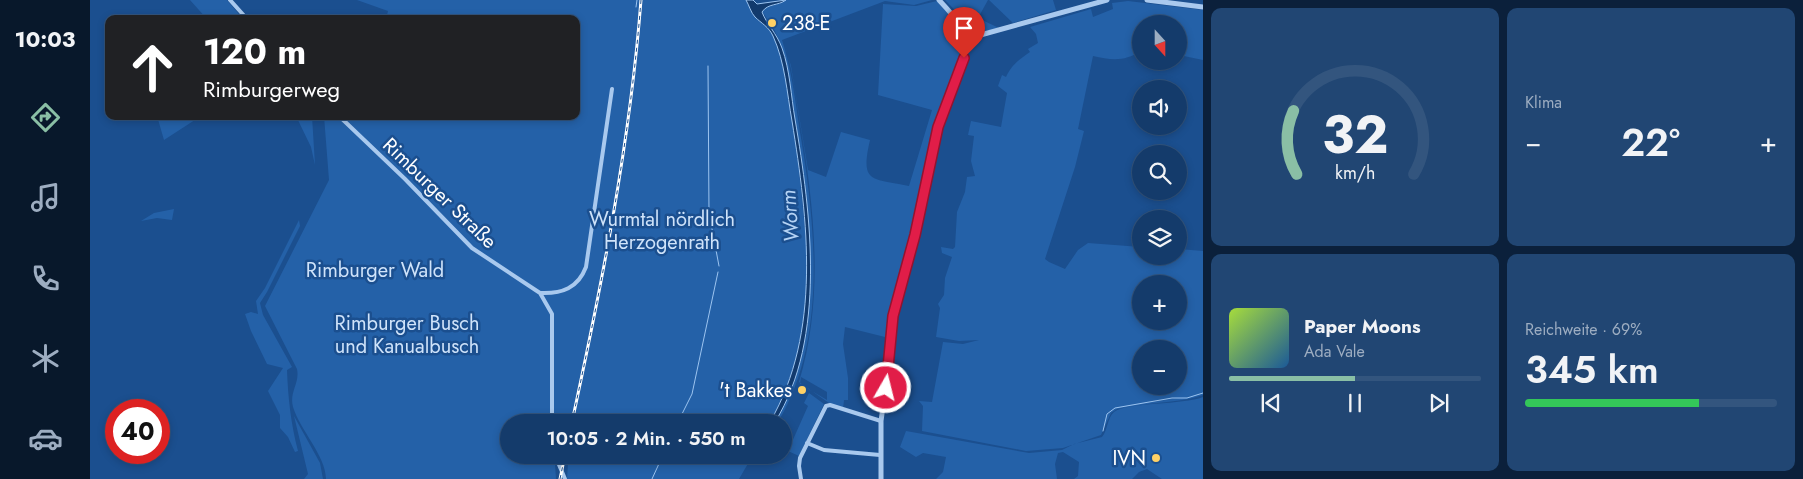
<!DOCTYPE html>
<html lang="de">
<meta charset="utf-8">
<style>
body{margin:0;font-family:Jost,sans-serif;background:#214673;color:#f1f3f6;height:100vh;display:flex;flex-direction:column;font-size:19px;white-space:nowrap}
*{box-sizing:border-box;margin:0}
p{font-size:16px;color:#9dadc1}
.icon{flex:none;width:28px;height:28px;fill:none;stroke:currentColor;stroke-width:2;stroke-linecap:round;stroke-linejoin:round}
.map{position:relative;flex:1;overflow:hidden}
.details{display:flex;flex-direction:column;gap:8px;padding:8px;background:#0b203b;width:600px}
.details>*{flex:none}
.top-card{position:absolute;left:15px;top:15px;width:475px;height:105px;border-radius:10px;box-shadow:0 2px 8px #0003,0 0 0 1px #33557e;background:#202124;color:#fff;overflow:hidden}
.needle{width:32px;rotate:159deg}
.buttons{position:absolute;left:1042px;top:15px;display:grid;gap:10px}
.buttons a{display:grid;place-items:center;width:55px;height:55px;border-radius:50%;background:#143b6b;box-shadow:0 2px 8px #0003,0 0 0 1px #33557e;font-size:25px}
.speed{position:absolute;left:15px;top:399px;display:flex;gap:10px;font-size:25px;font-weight:700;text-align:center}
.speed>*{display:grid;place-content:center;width:65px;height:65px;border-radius:50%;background:#143b6b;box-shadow:0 2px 8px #0003,0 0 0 1px #33557e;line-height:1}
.speed .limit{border:8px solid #d22;background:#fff;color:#111}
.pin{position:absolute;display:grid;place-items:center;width:42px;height:42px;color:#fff;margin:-51px -21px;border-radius:50% 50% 50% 0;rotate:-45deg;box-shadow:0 0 5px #0007}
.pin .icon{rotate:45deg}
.me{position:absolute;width:55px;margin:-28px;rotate:8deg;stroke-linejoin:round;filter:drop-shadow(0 0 4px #0008)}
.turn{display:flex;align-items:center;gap:18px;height:105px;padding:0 15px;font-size:22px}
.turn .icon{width:65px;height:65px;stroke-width:2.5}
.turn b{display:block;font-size:35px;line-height:42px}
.big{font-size:38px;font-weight:600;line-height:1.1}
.details .card{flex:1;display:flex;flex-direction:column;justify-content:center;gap:8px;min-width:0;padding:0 18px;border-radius:10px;background:#214673}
.details .dial{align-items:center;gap:0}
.dial svg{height:130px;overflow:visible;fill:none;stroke:#33557e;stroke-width:7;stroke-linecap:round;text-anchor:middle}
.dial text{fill:#f1f3f6;stroke:none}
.song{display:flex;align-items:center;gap:15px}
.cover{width:60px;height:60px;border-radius:8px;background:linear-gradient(135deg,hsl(80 70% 55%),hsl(210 70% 35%))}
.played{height:5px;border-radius:2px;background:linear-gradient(90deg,#8abfa5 50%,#33557e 50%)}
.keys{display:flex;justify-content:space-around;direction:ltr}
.heat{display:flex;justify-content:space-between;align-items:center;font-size:28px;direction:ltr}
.charge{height:8px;border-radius:4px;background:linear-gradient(90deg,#34c759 69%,#33557e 0)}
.details .tiles{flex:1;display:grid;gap:8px;grid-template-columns:repeat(2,1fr)}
.trip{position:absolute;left:410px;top:414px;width:292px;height:50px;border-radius:25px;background:#143b6b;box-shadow:0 2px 8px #0003,0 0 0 1px #33557e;font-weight:600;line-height:50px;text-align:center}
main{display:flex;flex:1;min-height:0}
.tab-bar{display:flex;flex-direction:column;width:90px;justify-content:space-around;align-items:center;background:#08182b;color:#9dadc1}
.tab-bar .icon{width:35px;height:35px}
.tab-bar .active{color:#8abfa5}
.tab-bar b{font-size:22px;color:#f1f3f6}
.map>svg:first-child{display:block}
</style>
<main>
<nav class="tab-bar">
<b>10:03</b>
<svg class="icon active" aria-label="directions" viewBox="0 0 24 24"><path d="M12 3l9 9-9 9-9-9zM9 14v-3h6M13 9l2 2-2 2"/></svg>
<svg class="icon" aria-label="music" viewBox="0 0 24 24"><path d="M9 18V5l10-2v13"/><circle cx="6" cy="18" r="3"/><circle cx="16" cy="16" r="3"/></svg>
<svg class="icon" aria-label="phone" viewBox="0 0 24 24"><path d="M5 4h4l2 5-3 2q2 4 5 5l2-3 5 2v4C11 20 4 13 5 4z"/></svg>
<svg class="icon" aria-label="climate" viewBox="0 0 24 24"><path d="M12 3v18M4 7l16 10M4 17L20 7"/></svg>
<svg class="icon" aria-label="car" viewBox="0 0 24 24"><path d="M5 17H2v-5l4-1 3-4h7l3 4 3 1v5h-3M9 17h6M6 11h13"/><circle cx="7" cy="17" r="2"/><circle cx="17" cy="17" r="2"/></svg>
</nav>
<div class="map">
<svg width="1113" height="479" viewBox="0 0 1113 479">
<rect width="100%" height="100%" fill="#1b4f8f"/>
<!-- green -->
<path fill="#2461a8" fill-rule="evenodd" d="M100 0H137L153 19H117Z
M267 0H660L688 42 704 122 716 239 717 313 703 381 683 422H419V455H663L649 479H477L478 464H472L471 467 470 464H465L466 479H236C236 456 210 430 203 407 199 392 210 383 207 369L175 306 239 180 234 116H252L254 118V116H486V19H296L298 11Z
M696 0H842L824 5 795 1 692 40C701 68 705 97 709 126 725 220 739 337 688 422H685L704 384 717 333 720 296 719 232 708 137 693 51 685 31 672 11C680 4 688 6 696 0Z
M855 0H898L888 18 909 28 887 33Z
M899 0H963L966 10 923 23Z
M847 1 865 21 873 38 874 51 850 112 799 338 755 327 753 344 758 378V400H754L753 409 739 403 709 382C735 297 724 204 709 117 705 92 702 66 694 42L701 66 718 170 736 177 751 132 780 140C770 184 781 178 819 186L842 110 788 95 793 4 826 6ZM711 377 737 392V400L710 384Z
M1038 1 1113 10V60L1089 55V24H1051V51C1034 62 1021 60 1003 56L988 129 994 131 985 167 955 259 959 262 975 269 988 250 998 243 1051 247V256H1089V249L1113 251V395C1086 404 1055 402 1027 409L1021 413 1011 435 973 448 936 451 832 431 833 406 829 401 842 402 853 342 873 344 889 340 869 341 846 337 850 308 848 304 854 295 855 278 862 257 852 253 851 247 863 249 865 247 867 212 875 192 877 177 885 176 881 161 884 136 878 135 881 121 911 127 917 93 908 86 912 75 916 77C922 64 929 60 940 52L938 49 948 43 946 34 940 27 1001 9 1003 17 1023 9 1022 3ZM1051 284H1089V321H1051ZM1051 349H1089V386H1051Z
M67 116H111L74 140Z
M206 116H222L225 165 221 147Z
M84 209 82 220 67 218 51 221 64 213Z
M209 220 210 226 177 292 170 303 173 315 202 367 197 370C198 398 201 424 208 451L205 452 198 437 190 428V415L178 391 193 368 177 364 161 331 155 314 161 312 168 314 166 301 175 288Z
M719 393 734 404 709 456 698 451 718 406 714 403Z
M1113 397V479C1099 479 1085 479 1072 479L1057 469 1049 472 1042 479H984L988 476 989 462 973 452 968 453 965 464 967 479H846L853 472 856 457 833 453 826 457 810 447 816 431 939 453 972 450 984 444 1012 437C1018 430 1017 418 1024 412 1037 402 1093 405 1113 397Z
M204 416 230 463 233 479H214L218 474Z"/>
<!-- water -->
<path fill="#123a6d" stroke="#9cc4f0" d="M656 0H663L667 4 696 0C688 6 678 3 672 12 676 23 687 34 692 48 700 70 701 96 705 119 721 213 737 338 685 422H680C732 332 718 220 702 121 697 93 695 62 683 36 679 27 671 23 665 17 661 13 659 5 656 0Z"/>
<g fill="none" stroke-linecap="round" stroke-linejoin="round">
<!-- stream -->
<path stroke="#9cc4f0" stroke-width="1" d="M546 7 547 0
M618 66 619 213 629 266
M588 422 602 394 628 272
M1013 431 1017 414 1025 408 1082 398H1097L1113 393
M562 479 573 455"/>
<!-- minor -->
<path stroke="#a9c9ee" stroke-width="4" d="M140 0 157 19
M249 116 315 179 382 248 450 293 462 314V422
M450 293C472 294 488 288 496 267L522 89
M717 443 734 450 790 455
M465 455 475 479
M711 479 709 466 710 458 736 406 740 405 791 421"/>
<!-- tertiary -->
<path stroke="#a9c9ee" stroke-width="5" d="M1057 0 1113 7
M876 39 1017 0
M791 479V421L798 371 802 320 825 235 848 127 875 51C877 29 863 15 849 0"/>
<!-- rail casing -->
<g stroke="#fff" stroke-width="3">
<path id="rail" d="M482 422C512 283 540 143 551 0
M470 479 475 455"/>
</g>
<!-- rail -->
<use href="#rail" stroke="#1b4f8f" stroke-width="1" stroke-dasharray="4" stroke-linecap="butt"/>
</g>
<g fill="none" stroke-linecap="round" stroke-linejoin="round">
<!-- route casing -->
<g stroke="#92132f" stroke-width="12">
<path id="route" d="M796 388 803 316 825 235 848 127 874 58"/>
</g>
<!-- route -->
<use href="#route" stroke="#e11d48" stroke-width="9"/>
</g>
<!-- markers -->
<g fill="#ffd166" stroke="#1b4f8f" stroke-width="2">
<circle cx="682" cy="23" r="5"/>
<circle cx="712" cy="390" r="5"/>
<circle cx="1066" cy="458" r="5"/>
</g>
<g text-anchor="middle" stroke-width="5" stroke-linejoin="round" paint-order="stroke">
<!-- poi labels -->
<g font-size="20" fill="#fff" stroke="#1b4f8f" text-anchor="end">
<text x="692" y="30" text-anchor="start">238-E</text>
<text x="702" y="397">'t Bakkes</text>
<text x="1056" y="465">IVN</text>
</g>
<!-- street labels -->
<g font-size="20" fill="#fff" stroke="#1b4f8f">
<text transform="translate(350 193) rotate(44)" y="7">Rimburger Straße</text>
</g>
<!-- park labels -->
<g font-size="20" fill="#cfe3fa" stroke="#1b4f8f">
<text x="572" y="226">Wurmtal nördlich<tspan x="572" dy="23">Herzogenrath</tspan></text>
<text x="285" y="277">Rimburger Wald</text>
<text x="317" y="330">Rimburger Busch<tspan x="317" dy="23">und Kanualbusch</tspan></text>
</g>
<!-- water labels -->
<g font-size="21" font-style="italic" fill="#b5d3f5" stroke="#1b4f8f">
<text transform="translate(700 216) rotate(-94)" y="7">Worm</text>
</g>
</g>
</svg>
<div class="buttons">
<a><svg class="needle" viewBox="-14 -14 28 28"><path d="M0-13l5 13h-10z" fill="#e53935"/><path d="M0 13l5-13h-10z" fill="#9dadc1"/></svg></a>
<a><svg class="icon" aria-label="sound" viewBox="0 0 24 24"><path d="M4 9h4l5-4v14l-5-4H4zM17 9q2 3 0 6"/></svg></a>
<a><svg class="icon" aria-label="search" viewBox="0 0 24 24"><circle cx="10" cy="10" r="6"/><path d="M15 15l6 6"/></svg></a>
<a><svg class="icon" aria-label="layers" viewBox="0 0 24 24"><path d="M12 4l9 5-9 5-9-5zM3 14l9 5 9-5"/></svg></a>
<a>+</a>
<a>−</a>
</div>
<div class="speed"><div class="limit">40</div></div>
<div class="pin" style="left:874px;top:58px;background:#d93025"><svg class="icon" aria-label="arrive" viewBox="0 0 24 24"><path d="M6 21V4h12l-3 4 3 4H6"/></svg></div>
<svg class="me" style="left:796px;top:388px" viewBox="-20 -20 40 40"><circle r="17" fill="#e11d48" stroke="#fff" stroke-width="3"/><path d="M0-11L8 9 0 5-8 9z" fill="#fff"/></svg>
<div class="trip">10:05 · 2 Min. · 550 m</div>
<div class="top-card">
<div class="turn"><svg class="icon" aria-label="ahead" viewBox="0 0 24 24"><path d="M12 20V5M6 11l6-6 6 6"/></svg><div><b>120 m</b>Rimburgerweg</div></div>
</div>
</div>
<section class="details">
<div class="tiles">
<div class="card dial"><svg viewBox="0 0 100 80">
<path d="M14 69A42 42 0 1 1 86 69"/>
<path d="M14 69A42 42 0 0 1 12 30" stroke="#8abfa5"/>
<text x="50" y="56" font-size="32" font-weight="700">32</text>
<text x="50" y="72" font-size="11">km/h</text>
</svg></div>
<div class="card"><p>Klima</p>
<div class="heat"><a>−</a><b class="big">22°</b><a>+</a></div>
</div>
<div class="card">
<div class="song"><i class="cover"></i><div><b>Paper Moons</b><p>Ada Vale</p></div></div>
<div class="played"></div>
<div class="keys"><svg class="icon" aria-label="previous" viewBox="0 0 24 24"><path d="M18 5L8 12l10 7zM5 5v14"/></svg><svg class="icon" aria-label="pause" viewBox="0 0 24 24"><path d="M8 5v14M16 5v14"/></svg><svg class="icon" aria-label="next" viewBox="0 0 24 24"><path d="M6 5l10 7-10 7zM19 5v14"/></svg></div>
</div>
<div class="card"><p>Reichweite · 69%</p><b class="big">345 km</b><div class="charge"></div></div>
</div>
</section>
</main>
